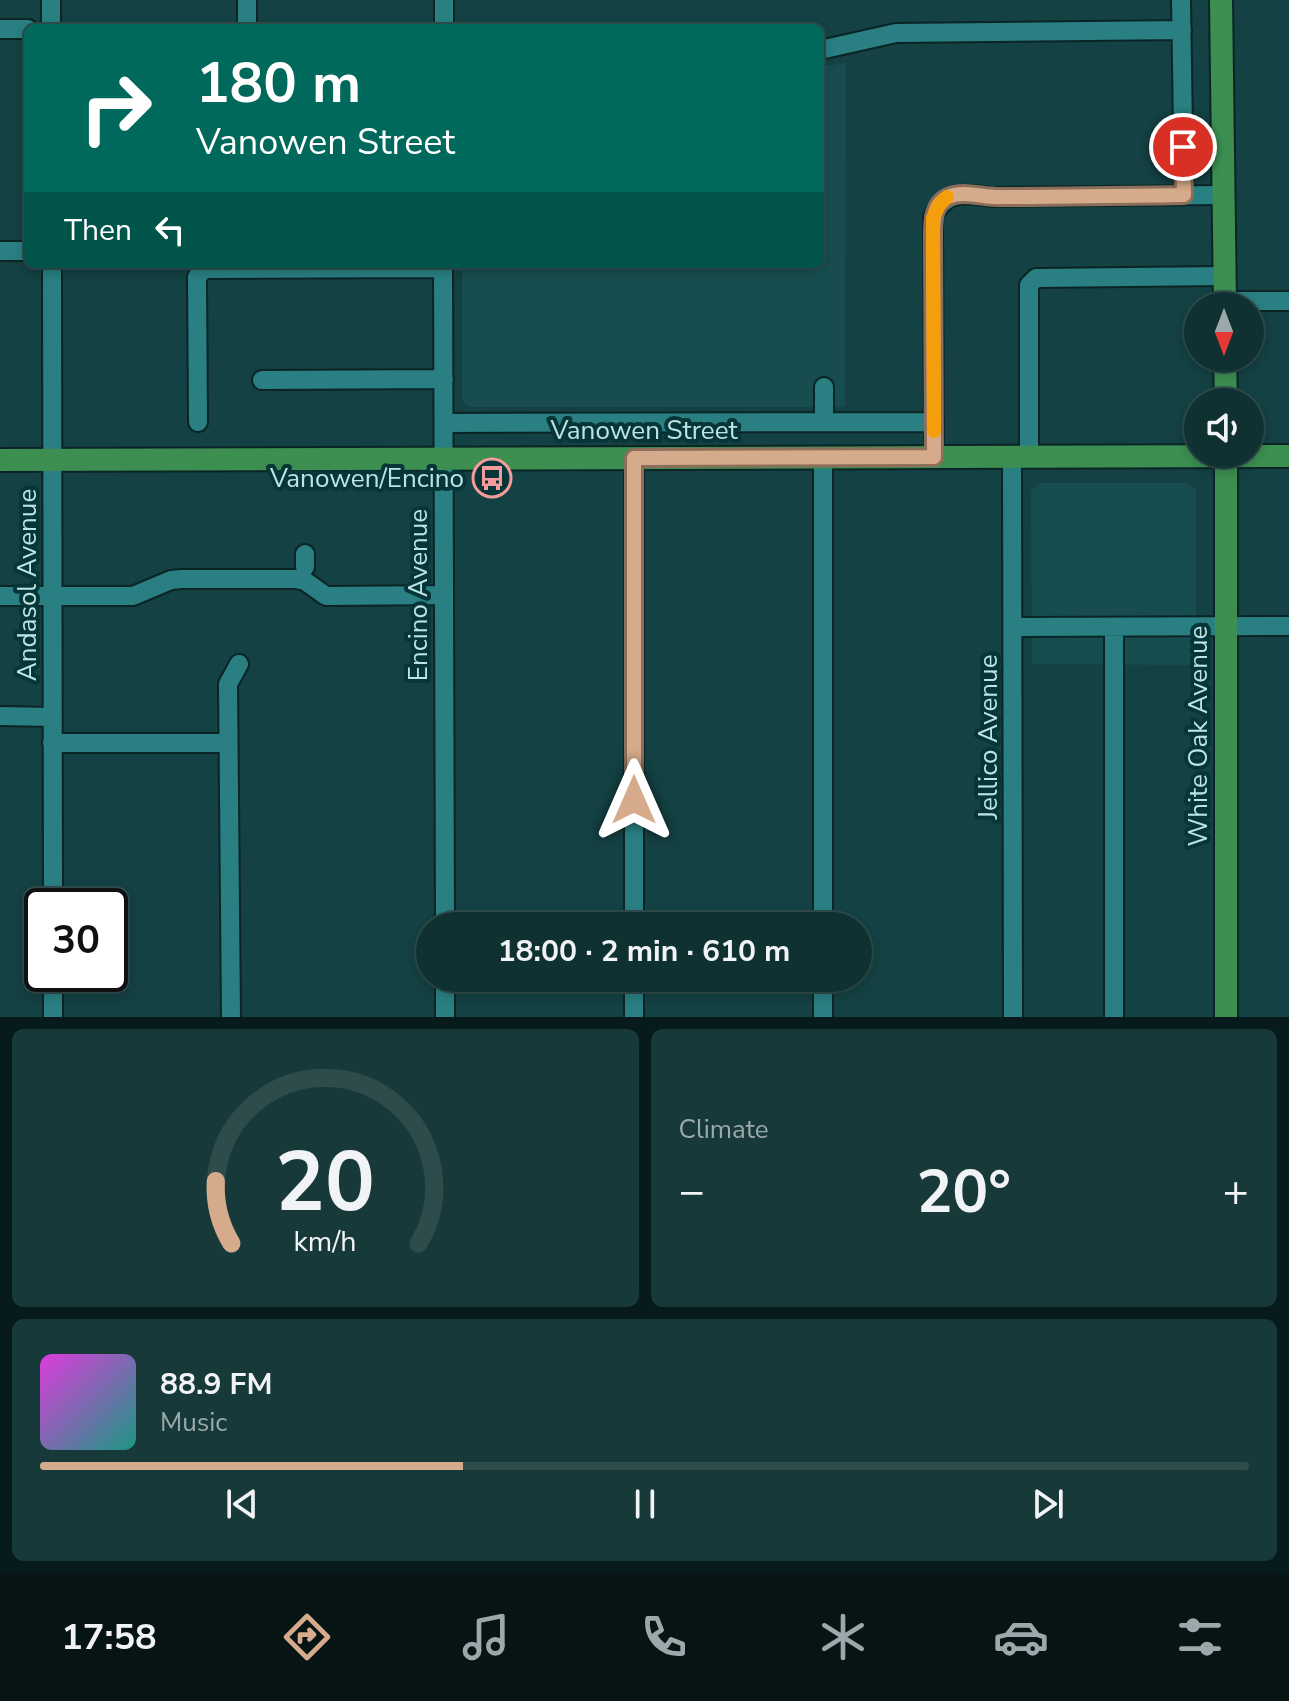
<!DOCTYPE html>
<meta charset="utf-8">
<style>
body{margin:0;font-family:"Nunito Sans",sans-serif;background:#18393a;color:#f1f3f6;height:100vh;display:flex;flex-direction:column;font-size:30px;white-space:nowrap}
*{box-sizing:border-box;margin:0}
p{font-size:26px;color:#9ba9ac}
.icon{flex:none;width:44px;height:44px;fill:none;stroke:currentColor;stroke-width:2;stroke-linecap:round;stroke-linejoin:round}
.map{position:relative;height:1017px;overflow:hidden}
.drawer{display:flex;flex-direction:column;gap:12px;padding:12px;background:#081b1c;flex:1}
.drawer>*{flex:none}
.guide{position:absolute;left:24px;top:24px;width:800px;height:244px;border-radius:12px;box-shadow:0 4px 12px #0003,0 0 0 2px #2f4c4d;background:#00695c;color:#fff;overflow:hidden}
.needle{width:52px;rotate:180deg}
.controls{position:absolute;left:1184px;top:292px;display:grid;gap:16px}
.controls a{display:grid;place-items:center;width:80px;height:80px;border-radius:50%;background:#0f3132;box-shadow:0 4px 12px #0003,0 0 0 2px #2f4c4d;font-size:40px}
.speed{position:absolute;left:24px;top:888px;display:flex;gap:16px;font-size:40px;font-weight:700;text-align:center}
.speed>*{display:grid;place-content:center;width:104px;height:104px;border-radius:50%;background:#0f3132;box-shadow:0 4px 12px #0003,0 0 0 2px #2f4c4d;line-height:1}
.speed .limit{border:4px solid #111;border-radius:12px;background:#fff;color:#111}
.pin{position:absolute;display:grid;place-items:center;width:68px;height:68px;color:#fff;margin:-34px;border:4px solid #fff;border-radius:50%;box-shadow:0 2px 8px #0007}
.me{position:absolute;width:88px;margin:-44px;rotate:0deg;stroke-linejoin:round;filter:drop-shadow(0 0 6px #0008)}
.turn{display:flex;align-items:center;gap:28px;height:168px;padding:0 40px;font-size:36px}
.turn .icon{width:104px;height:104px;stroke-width:2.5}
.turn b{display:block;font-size:56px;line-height:68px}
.then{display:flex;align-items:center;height:76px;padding:0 40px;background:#0003;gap:16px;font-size:30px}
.big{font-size:60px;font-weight:700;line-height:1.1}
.drawer .widget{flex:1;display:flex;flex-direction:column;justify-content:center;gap:12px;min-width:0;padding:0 28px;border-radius:12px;background:#18393a}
.drawer .dial{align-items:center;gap:0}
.dial svg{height:208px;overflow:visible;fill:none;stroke:#2f4c4d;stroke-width:7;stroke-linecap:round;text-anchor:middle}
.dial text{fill:#f1f3f6;stroke:none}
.song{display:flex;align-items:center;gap:24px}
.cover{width:96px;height:96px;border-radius:12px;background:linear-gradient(135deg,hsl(300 70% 55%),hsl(170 70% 35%))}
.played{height:8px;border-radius:4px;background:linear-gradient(90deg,#d6ab8b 35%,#2f4c4d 35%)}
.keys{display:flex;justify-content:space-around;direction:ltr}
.heat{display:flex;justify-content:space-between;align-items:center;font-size:44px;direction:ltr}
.drawer .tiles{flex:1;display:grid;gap:12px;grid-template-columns:1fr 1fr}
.widget:last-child{grid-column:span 2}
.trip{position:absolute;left:416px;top:912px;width:456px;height:80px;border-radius:40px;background:#0f3132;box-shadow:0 4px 12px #0003,0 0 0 2px #2f4c4d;font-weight:700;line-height:80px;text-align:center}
.menu{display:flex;height:128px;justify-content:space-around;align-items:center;background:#061414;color:#9ba9ac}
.menu .icon{width:56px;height:56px}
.menu .selected{color:#d6ab8b}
.menu b{font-size:36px;color:#f1f3f6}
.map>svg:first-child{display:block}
</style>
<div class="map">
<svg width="1289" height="1017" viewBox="0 0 1289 1017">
<rect width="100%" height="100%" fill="#144143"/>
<!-- built -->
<path fill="#184d4f" d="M846 63 845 407H471L466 405 462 399V264H820V67Z
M1040 483H1186L1196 490V665L1032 664 1031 491Z"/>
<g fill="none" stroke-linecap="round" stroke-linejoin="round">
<!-- minor casing -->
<g stroke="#0b2526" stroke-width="22">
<path id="minor" d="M51 0V28
M247 0V28
M444 0V28
M1181 0 1184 195
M0 29H28
M820 50 896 33 1182 30
M0 251H28
M52 264 53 906
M443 264 445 926
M1224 301H1289
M262 380 444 379
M824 387V422
M198 422 197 277 204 269 443 268
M444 423 934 422
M934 457 933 218C943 190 966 193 991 197L1223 195
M1012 457 1013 1017
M1029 457V285L1036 278 1224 276
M634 458V926
M823 458V926
M305 554V567
M0 596H133L171 580 181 579H296L305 581 326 596 444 595
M1014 627 1289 626
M1114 627V1017
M0 716 52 717
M52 743H228
M53 974V1017
M445 978V1017
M634 978V1017
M231 1017 228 684 239 664
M823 1017V978"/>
</g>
<!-- major casing -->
<g stroke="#0b2526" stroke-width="26">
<path id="major" d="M1221 0 1225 306
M1225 358 1226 402
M1226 454V1017
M0 460 1289 456"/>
</g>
<!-- minor -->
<use href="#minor" stroke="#297f82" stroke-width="18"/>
<!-- major -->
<use href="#major" stroke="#3c8f51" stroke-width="22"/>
</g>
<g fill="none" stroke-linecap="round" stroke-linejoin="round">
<!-- route casing -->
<g stroke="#8b6f5a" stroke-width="20">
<path id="route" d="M634 800V458L934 457 933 235C933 221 933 204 948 197 963 190 981 197 997 197 1059 197 1122 196 1184 195L1183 147"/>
</g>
<!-- route -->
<use href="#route" stroke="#d6ab8b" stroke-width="14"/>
<!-- slow -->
<path stroke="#f59e0b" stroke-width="14" d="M934 431 933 218 939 205 947 197"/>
</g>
<!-- icons -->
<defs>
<g id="bus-ring" transform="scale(2)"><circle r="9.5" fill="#073638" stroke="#f59b9c" stroke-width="1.5"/><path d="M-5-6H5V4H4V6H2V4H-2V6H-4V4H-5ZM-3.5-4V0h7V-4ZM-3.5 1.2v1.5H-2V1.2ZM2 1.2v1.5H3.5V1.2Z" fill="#f59b9c"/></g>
</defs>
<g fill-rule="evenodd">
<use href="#bus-ring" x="492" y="478"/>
</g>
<g text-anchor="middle" stroke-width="8" stroke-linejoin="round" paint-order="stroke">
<!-- street labels -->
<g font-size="26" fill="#bde3e4" stroke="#073638">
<text x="644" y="439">Vanowen Street</text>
<text transform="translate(27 585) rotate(-90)" y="9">Andasol Avenue</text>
<text transform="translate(418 595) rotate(-90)" y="9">Encino Avenue</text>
<text transform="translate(1198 736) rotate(-90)" y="9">White Oak Avenue</text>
<text transform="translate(988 737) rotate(-90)" y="9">Jellico Avenue</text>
</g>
<!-- poi labels -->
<g font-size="26" fill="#bde3e4" stroke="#073638" text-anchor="end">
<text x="464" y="487">Vanowen/Encino</text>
</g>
</g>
</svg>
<div class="controls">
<a><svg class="needle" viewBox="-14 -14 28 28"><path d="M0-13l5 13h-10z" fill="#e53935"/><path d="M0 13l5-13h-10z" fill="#9ba9ac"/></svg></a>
<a><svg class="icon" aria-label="sound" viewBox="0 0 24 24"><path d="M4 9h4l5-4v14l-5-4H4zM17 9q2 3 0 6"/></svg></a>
</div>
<div class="speed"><div class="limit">30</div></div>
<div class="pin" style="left:1183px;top:147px;background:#d93025"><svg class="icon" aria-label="arrive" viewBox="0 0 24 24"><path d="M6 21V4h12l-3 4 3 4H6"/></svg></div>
<svg class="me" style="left:634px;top:800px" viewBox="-20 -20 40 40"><path d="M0-17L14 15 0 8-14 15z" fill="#d6ab8b" stroke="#fff" stroke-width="4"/></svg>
<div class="trip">18:00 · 2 min · 610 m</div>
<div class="guide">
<div class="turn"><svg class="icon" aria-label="right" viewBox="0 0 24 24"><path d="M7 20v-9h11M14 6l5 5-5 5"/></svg><div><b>180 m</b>Vanowen Street</div></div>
<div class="then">Then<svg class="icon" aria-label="left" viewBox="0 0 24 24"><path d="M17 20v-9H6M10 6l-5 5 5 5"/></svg></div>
</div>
</div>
<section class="drawer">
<div class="tiles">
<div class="widget dial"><svg viewBox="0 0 100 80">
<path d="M14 69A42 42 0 1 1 86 69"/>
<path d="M14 69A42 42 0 0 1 8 45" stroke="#d6ab8b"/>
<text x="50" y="56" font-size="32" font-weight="700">20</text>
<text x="50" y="72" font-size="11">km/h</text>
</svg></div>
<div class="widget"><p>Climate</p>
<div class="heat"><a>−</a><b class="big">20°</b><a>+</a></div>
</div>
<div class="widget">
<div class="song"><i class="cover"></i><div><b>88.9 FM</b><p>Music</p></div></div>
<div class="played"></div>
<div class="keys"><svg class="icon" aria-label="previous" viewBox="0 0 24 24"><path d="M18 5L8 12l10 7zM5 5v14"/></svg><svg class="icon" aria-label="pause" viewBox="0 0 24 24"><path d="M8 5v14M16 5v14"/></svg><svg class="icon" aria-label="next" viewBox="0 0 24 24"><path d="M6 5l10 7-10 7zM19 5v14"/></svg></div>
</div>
</div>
</section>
<nav class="menu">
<b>17:58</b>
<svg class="icon selected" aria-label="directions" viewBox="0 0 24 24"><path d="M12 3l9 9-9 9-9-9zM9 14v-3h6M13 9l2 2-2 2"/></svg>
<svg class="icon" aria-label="music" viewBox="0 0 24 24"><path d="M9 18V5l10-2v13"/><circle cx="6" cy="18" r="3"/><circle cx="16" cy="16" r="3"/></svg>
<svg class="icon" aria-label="phone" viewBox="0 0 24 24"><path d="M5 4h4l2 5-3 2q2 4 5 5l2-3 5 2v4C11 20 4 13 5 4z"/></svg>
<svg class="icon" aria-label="climate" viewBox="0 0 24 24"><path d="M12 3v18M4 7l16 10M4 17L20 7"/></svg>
<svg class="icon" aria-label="car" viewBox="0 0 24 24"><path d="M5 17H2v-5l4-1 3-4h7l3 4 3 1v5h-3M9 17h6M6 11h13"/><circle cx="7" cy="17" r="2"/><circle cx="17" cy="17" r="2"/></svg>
<svg class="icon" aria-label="filters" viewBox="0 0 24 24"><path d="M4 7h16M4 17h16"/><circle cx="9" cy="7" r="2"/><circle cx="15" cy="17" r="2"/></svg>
</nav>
